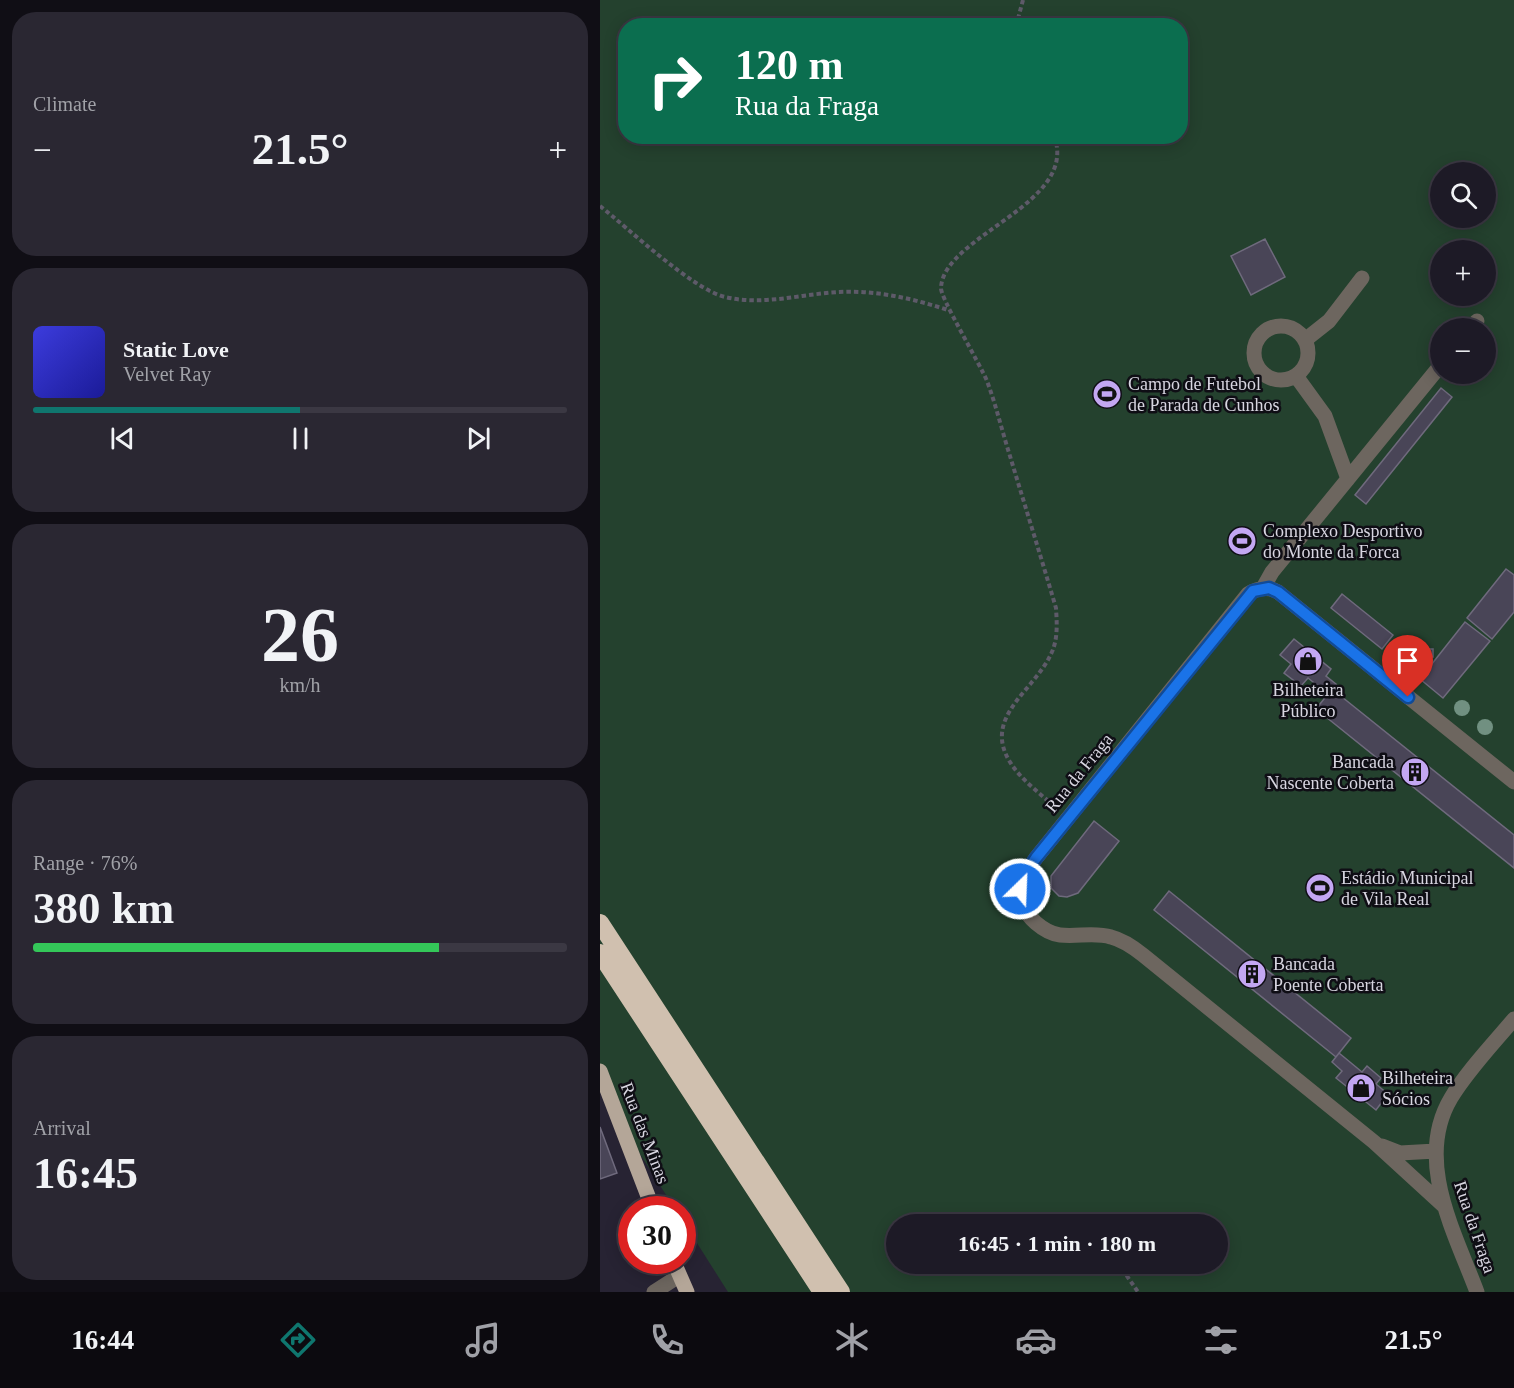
<!DOCTYPE html>
<meta charset="utf-8">
<style>
body{margin:0;font-family:"Times New Roman",serif;background:#2a2732;color:#f1f3f6;height:100vh;display:flex;flex-direction:column;font-size:22px;white-space:nowrap}
*{box-sizing:border-box;margin:0}
p{font-size:20px;color:#a0a1a7}
.icon{flex:none;width:33px;height:33px;fill:none;stroke:currentColor;stroke-width:2;stroke-linecap:round;stroke-linejoin:round}
.map{position:relative;flex:1;overflow:hidden}
.details{display:flex;flex-direction:column;gap:12px;padding:12px;background:#100e15;width:600px}
.details>*{flex:none}
.top-card{position:absolute;left:18px;top:18px;width:570px;height:126px;border-radius:24px;box-shadow:0 3px 15px #0003,0 0 0 2px #3b3843;background:#0b6e4f;color:#fff;overflow:hidden}
.tools{position:absolute;left:830px;top:162px;display:grid;gap:12px}
.tools a{display:grid;place-items:center;width:66px;height:66px;border-radius:50%;background:#1d1a26;box-shadow:0 3px 15px #0003,0 0 0 2px #3b3843;font-size:30px}
.speed{position:absolute;left:18px;top:1196px;display:flex;gap:12px;font-size:30px;font-weight:700;text-align:center}
.speed>*{display:grid;place-content:center;width:78px;height:78px;border-radius:50%;background:#1d1a26;box-shadow:0 3px 15px #0003,0 0 0 2px #3b3843;line-height:1}
.speed .limit{border:9px solid #d22;background:#fff;color:#111}
.pin{position:absolute;display:grid;place-items:center;width:51px;height:51px;color:#fff;margin:-62px -26px;border-radius:50% 50% 50% 0;rotate:-45deg;box-shadow:0 0 6px #0007}
.pin .icon{rotate:45deg}
.me{position:absolute;width:66px;margin:-33px;rotate:24deg;stroke-linejoin:round;filter:drop-shadow(0 0 4px #0008)}
.turn{display:flex;align-items:center;gap:21px;height:126px;padding:0 18px;font-size:27px}
.turn .icon{width:78px;height:78px;stroke-width:2.5}
.turn b{display:block;font-size:42px;line-height:51px}
.big{font-size:45px;font-weight:700;line-height:1.1}
.details .card{flex:1;display:flex;flex-direction:column;justify-content:center;gap:9px;min-width:0;padding:0 21px;border-radius:24px;background:#2a2732}
.details .dial{align-items:center;gap:0}
.dial b{font-size:78px;line-height:1}
.song{display:flex;align-items:center;gap:18px}
.cover{width:72px;height:72px;border-radius:9px;background:linear-gradient(135deg,hsl(240 70% 55%),hsl(240 70% 35%))}
.played{height:6px;border-radius:3px;background:linear-gradient(90deg,#0f766e 50%,#3b3843 50%)}
.keys{display:flex;justify-content:space-around;direction:ltr}
.heat{display:flex;justify-content:space-between;align-items:center;font-size:33px;direction:ltr}
.charge{height:9px;border-radius:4px;background:linear-gradient(90deg,#34c759 76%,#3b3843 0)}
.trip{position:absolute;left:286px;top:1214px;width:342px;height:60px;border-radius:30px;background:#1d1a26;box-shadow:0 3px 15px #0003,0 0 0 2px #3b3843;font-weight:700;line-height:60px;text-align:center}
.tabs{display:flex;height:96px;justify-content:space-around;align-items:center;background:#0c0a0f;color:#a0a1a7}
.tabs .icon{width:42px;height:42px}
.tabs .active{color:#0f766e}
.tabs b{font-size:27px;color:#f1f3f6}
main{display:flex;flex:1;min-height:0}
.map>svg:first-child{display:block}
</style>
<main>
<section class="details">
<div class="card"><p>Climate</p>
<div class="heat"><a>−</a><b class="big">21.5°</b><a>+</a></div>
</div>
<div class="card">
<div class="song"><i class="cover"></i><div><b>Static Love</b><p>Velvet Ray</p></div></div>
<div class="played"></div>
<div class="keys"><svg class="icon" aria-label="previous" viewBox="0 0 24 24"><path d="M18 5L8 12l10 7zM5 5v14"/></svg><svg class="icon" aria-label="pause" viewBox="0 0 24 24"><path d="M8 5v14M16 5v14"/></svg><svg class="icon" aria-label="next" viewBox="0 0 24 24"><path d="M6 5l10 7-10 7zM19 5v14"/></svg></div>
</div>
<div class="card dial"><b>26</b><p>km/h</p></div>
<div class="card"><p>Range · 76%</p><b class="big">380 km</b><div class="charge"></div></div>
<div class="card"><p>Arrival</p><b class="big">16:45</b></div>
</section>
<div class="map">
<svg width="914" height="1292" viewBox="0 0 914 1292">
<rect width="100%" height="100%" fill="#272333"/>
<!-- green -->
<path fill="#24412e" fill-rule="evenodd" d="M0 0H914V1292H128L83 1221 82 1209H75L0 1091ZM26 26H580V136H26ZM840 172H885V218H840ZM840 250H885V296H840ZM840 328H885V374H840ZM297 1224H618V1263H297Z"/>
<!-- building -->
<path fill="#494557" stroke="#6f6a7d" stroke-width="1.5" d="M665 239 685 277 651 295 631 256Z
M841 388 852 397 766 504 755 495Z
M906 569 914 575V612L892 639 867 618Z
M742 594 793 635 782 649 731 608Z
M865 622 890 641 843 698 820 679Z
M694 639 731 669 726 676 736 684 728 694 708 678 701 686 684 673 691 664 680 655Z
M817 649H833V657H817Z
M732 689 914 835V868L716 709Z
M494 821 519 841 478 893 467 897 459 896 451 888V876Z
M569 891 751 1038 736 1057 554 910Z
M739 1053 762 1072 767 1066 781 1078 776 1084 788 1094 776 1110 736 1078 742 1071 732 1062Z
M0 1127 17 1173 0 1179Z"/>
<g fill="none" stroke-linecap="round" stroke-linejoin="round">
<!-- path -->
<path stroke="#5e5a69" stroke-width="4" stroke-dasharray="4.5 3" stroke-linecap="butt" d="M416 26 423 0
M454 136C480 204 343 235 341 288 340 297 380 364 387 381 396 405 402 431 410 456 425 506 441 557 456 608 457 624 458 640 451 654 434 691 382 717 410 762 421 780 441 794 456 808
M0 206C29 229 92 289 125 297 163 306 201 294 239 292 277 290 315 299 351 311
M518 1263 538 1292"/>
<!-- minor -->
<path stroke="#6d665f" stroke-width="15" d="M654 353a27 27 0 1 1 54 0a27 27 0 1 1-54 0Z
M870 328 877 321
M705 340 729 321 762 278
M696 376 725 416 748 479
M663 588 672 572 840 366
M782 1146 800 1153 836 1151
M845 1207 774 1142 543 955C533 947 523 940 511 937 495 932 477 937 460 935 451 934 443 929 436 923 413 903 420 880 436 858L648 594C658 588 668 586 678 592L914 782
M54 1292 79 1276
M877 1292C855 1233 814 1160 851 1098 868 1070 893 1044 914 1019"/>
<!-- major -->
<path stroke="#b4a698" stroke-width="15" d="M0 1071 53 1209
M73 1260 87 1292"/>
<!-- highway -->
<path stroke="#d0c0af" stroke-width="18" d="M0 923 241 1292
M0 953 222 1292"/>
</g>
<!-- trees -->
<g fill="#719081">
<circle cx="862" cy="708" r="8"/>
<circle cx="885" cy="727" r="8"/>
</g>
<g fill="none" stroke-linecap="round" stroke-linejoin="round">
<!-- route casing -->
<g stroke="#114b97" stroke-width="15">
<path id="route" d="M420 889 425 874 436 858 653 591 669 588 678 592 808 697"/>
</g>
<!-- route -->
<use href="#route" stroke="#1a73e8" stroke-width="10"/>
</g>
<!-- icons -->
<defs>
<g id="stadium-disc" transform="scale(1.5)"><circle r="9.5" fill="#c3a7f2" stroke="#0f0e15"/><path d="M0-5a6.5 5 0 1 0 0 10a6.5 5 0 1 0 0-10ZM-3.5-1.8h7v3.6h-7Z" fill="#111"/></g>
<g id="shop-disc" transform="scale(1.5)"><circle r="9.5" fill="#c3a7f2" stroke="#0f0e15"/><path d="M-5-2.5h2.3a2.7 3.5 0 0 1 5.4 0H5L5.5 6h-11ZM-1.5-2.5h3a1.5 2.3 0 0 0-3 0Z" fill="#111"/></g>
<g id="building-disc" transform="scale(1.5)"><circle r="9.5" fill="#c3a7f2" stroke="#0f0e15"/><path d="M-4-6H4V6H1V3H-1V6H-4ZM-2.5-4.3h1.7v1.8h-1.7ZM.8-4.3h1.7v1.8H.8ZM-2.5-1h1.7V.8h-1.7ZM.8-1h1.7V.8H.8Z" fill="#111"/></g>
</defs>
<g fill-rule="evenodd">
<use href="#stadium-disc" x="507" y="394"/>
<use href="#stadium-disc" x="642" y="541"/>
<use href="#shop-disc" x="708" y="661"/>
<use href="#building-disc" x="815" y="772"/>
<use href="#stadium-disc" x="720" y="888"/>
<use href="#building-disc" x="652" y="974"/>
<use href="#shop-disc" x="761" y="1088"/>
</g>
<g text-anchor="middle" stroke-width="5" stroke-linejoin="round" paint-order="stroke">
<!-- poi labels -->
<g font-size="18" fill="#d8d6e1" stroke="#0f0e15" text-anchor="start">
<text x="528" y="390">Campo de Futebol<tspan x="528" dy="21">de Parada de Cunhos</tspan></text>
<text x="663" y="537">Complexo Desportivo<tspan x="663" dy="21">do Monte da Forca</tspan></text>
<text x="708" y="696" text-anchor="middle">Bilheteira<tspan x="708" dy="21">Público</tspan></text>
<text x="794" y="768" text-anchor="end">Bancada<tspan x="794" dy="21">Nascente Coberta</tspan></text>
<text x="741" y="884">Estádio Municipal<tspan x="741" dy="21">de Vila Real</tspan></text>
<text x="673" y="970">Bancada<tspan x="673" dy="21">Poente Coberta</tspan></text>
<text x="782" y="1084">Bilheteira<tspan x="782" dy="21">Sócios</tspan></text>
</g>
<!-- street labels -->
<g font-size="18" fill="#d8d6e1" stroke="#0f0e15">
<text transform="translate(479 773) rotate(-51)" y="6">Rua da Fraga</text>
<text transform="translate(45 1133) rotate(69)" y="6">Rua das Minas</text>
<text transform="translate(875 1227) rotate(71)" y="6">Rua da Fraga</text>
</g>
</g>
</svg>
<div class="tools">
<a><svg class="icon" aria-label="search" viewBox="0 0 24 24"><circle cx="10" cy="10" r="6"/><path d="M15 15l6 6"/></svg></a>
<a>+</a>
<a>−</a>
</div>
<div class="speed"><div class="limit">30</div></div>
<div class="pin" style="left:808px;top:697px;background:#d93025"><svg class="icon" aria-label="arrive" viewBox="0 0 24 24"><path d="M6 21V4h12l-3 4 3 4H6"/></svg></div>
<svg class="me" style="left:420px;top:889px" viewBox="-20 -20 40 40"><circle r="17" fill="#1a73e8" stroke="#fff" stroke-width="3"/><path d="M0-11L8 9 0 5-8 9z" fill="#fff"/></svg>
<div class="trip">16:45 · 1 min · 180 m</div>
<div class="top-card">
<div class="turn"><svg class="icon" aria-label="right" viewBox="0 0 24 24"><path d="M7 20v-9h11M14 6l5 5-5 5"/></svg><div><b>120 m</b>Rua da Fraga</div></div>
</div>
</div>
</main>
<nav class="tabs">
<b>16:44</b>
<svg class="icon active" aria-label="directions" viewBox="0 0 24 24"><path d="M12 3l9 9-9 9-9-9zM9 14v-3h6M13 9l2 2-2 2"/></svg>
<svg class="icon" aria-label="music" viewBox="0 0 24 24"><path d="M9 18V5l10-2v13"/><circle cx="6" cy="18" r="3"/><circle cx="16" cy="16" r="3"/></svg>
<svg class="icon" aria-label="phone" viewBox="0 0 24 24"><path d="M5 4h4l2 5-3 2q2 4 5 5l2-3 5 2v4C11 20 4 13 5 4z"/></svg>
<svg class="icon" aria-label="climate" viewBox="0 0 24 24"><path d="M12 3v18M4 7l16 10M4 17L20 7"/></svg>
<svg class="icon" aria-label="car" viewBox="0 0 24 24"><path d="M5 17H2v-5l4-1 3-4h7l3 4 3 1v5h-3M9 17h6M6 11h13"/><circle cx="7" cy="17" r="2"/><circle cx="17" cy="17" r="2"/></svg>
<svg class="icon" aria-label="filters" viewBox="0 0 24 24"><path d="M4 7h16M4 17h16"/><circle cx="9" cy="7" r="2"/><circle cx="15" cy="17" r="2"/></svg>
<b>21.5°</b>
</nav>
